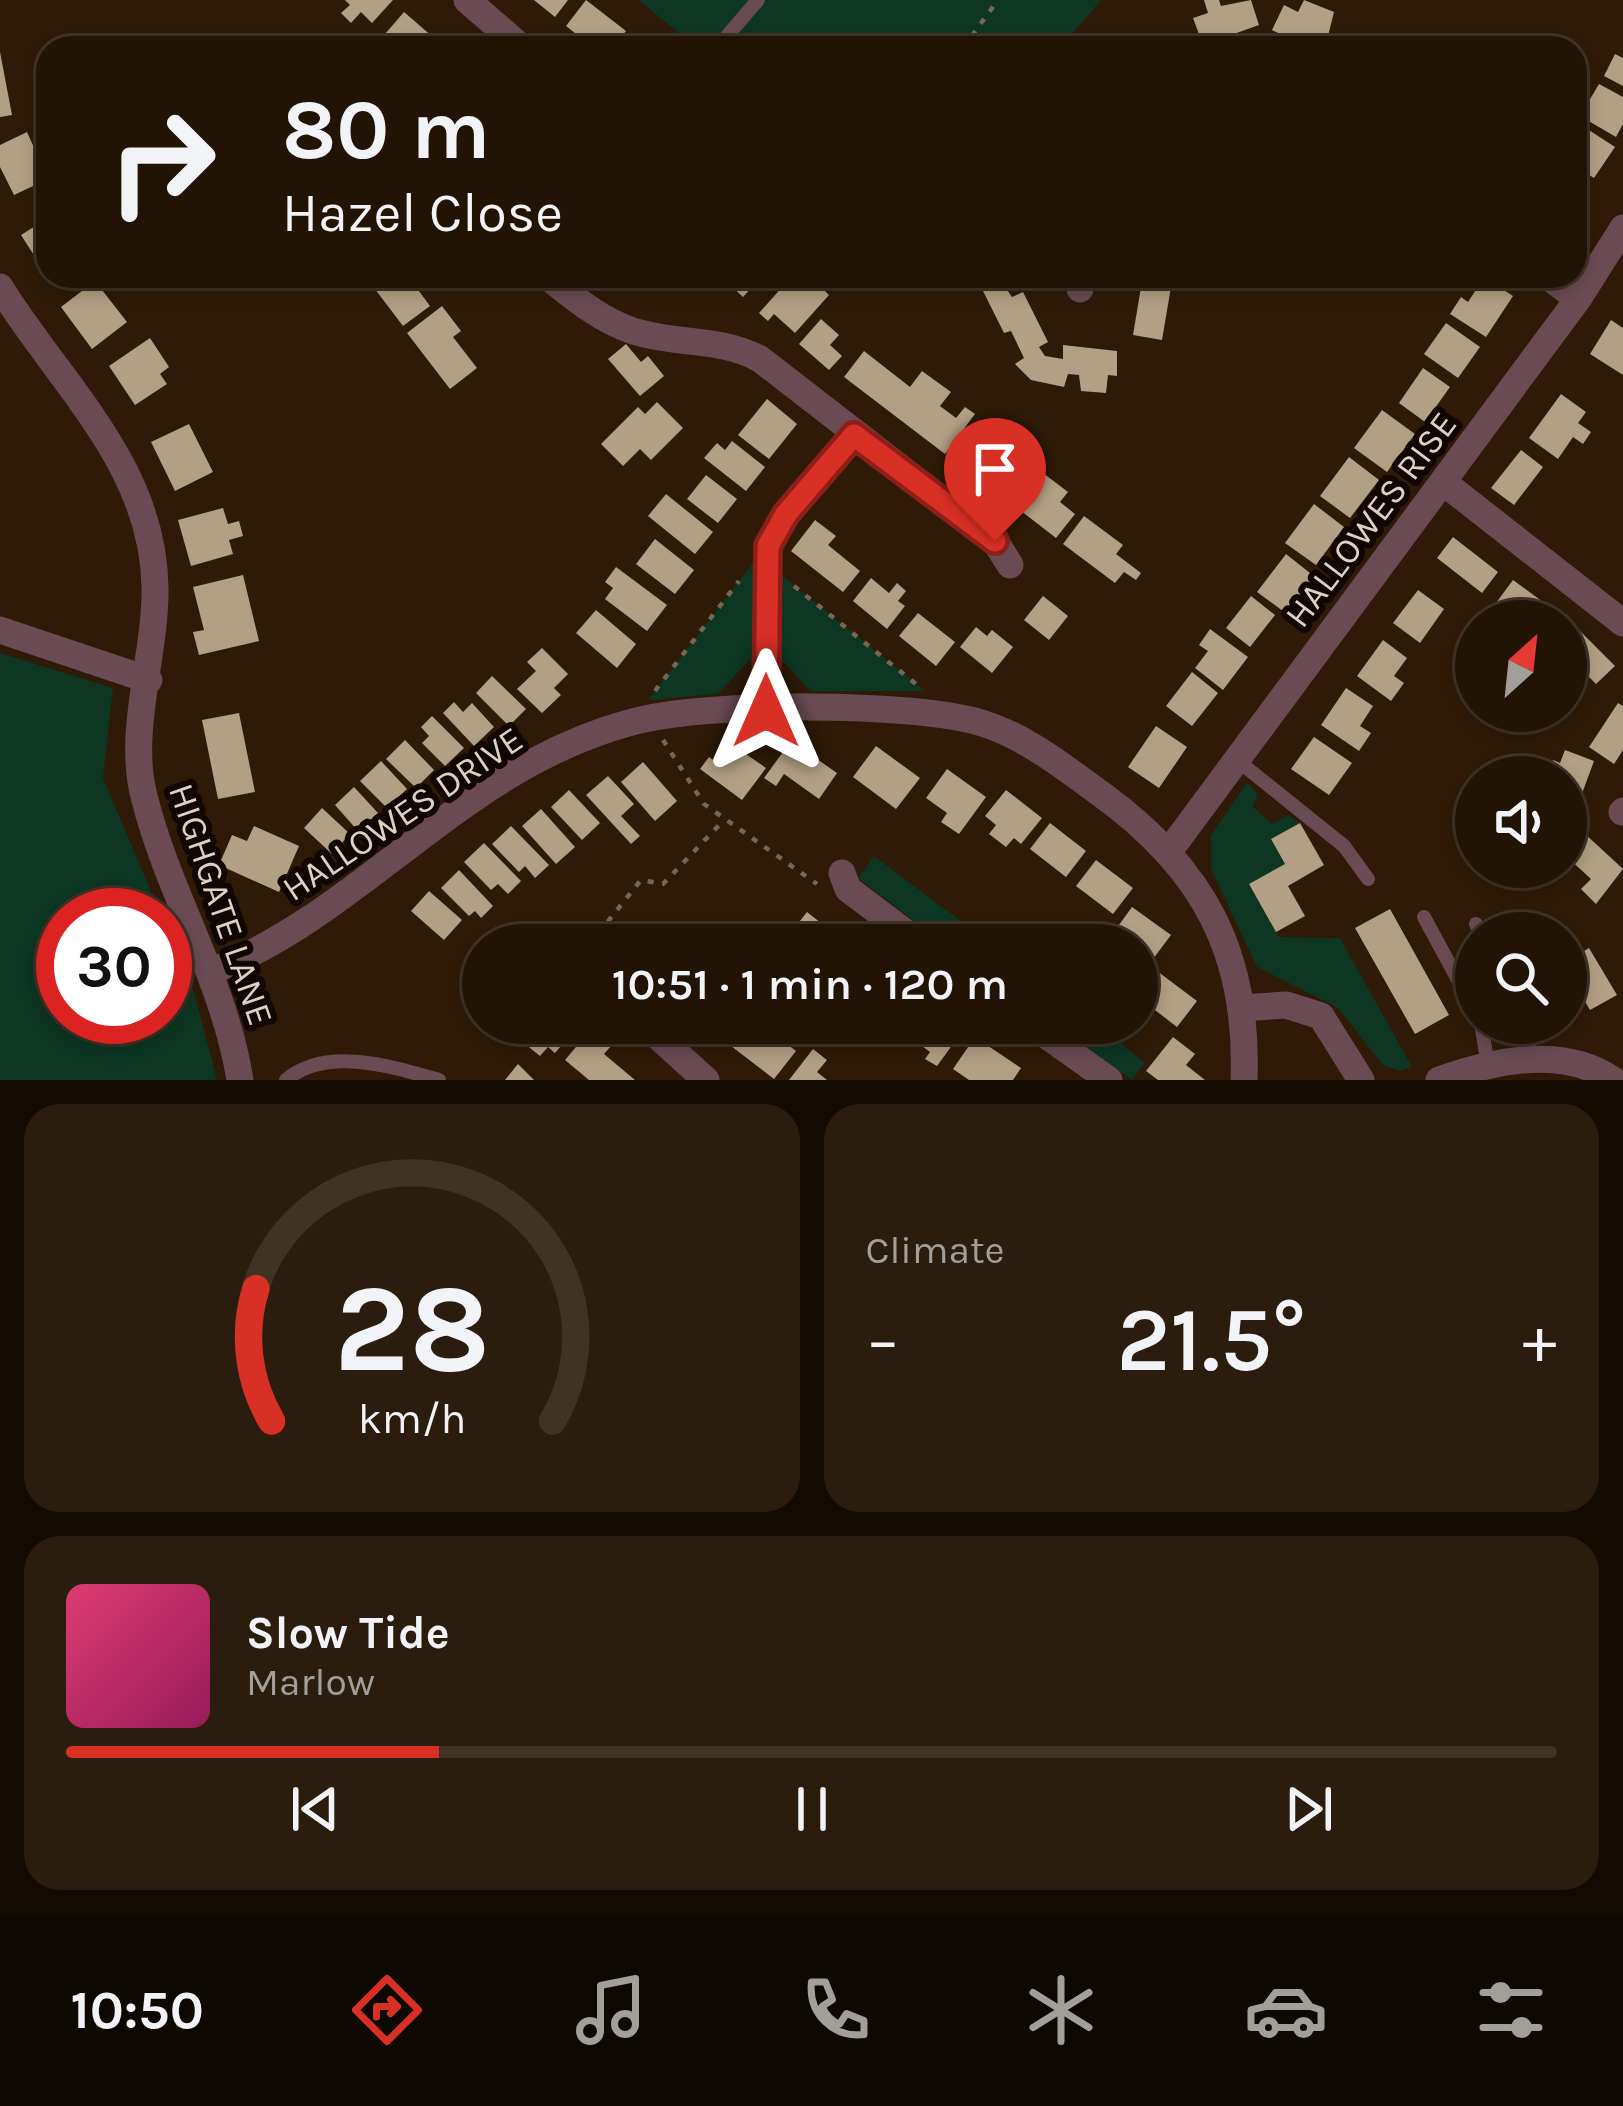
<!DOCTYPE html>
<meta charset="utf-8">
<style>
body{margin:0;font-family:Karla,sans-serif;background:#2a1d0e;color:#f1f3f6;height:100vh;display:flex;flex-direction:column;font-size:45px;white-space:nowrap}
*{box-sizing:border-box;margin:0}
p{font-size:39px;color:#a29e9a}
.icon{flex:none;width:66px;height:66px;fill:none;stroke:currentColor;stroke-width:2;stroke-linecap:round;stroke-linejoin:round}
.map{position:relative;height:1080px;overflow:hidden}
.side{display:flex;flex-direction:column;gap:24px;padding:24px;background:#130b02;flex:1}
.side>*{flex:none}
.guide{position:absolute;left:36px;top:36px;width:1551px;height:252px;border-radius:36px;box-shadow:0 6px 18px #0003,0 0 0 3px #3f3326;background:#221404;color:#f1f3f6;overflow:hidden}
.needle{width:78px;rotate:27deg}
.fabs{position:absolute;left:1455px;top:600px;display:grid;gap:24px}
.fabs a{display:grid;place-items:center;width:132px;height:132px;border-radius:50%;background:#221404;box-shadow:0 6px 18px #0003,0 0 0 3px #3f3326;font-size:60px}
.speed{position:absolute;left:36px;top:888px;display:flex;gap:24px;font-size:60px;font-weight:700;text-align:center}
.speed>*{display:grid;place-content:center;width:156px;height:156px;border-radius:50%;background:#221404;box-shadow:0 6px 18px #0003,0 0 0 3px #3f3326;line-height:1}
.speed .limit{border:18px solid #d22;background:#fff;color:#111}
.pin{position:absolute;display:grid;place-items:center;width:102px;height:102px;color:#fff;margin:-123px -51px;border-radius:50% 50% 50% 0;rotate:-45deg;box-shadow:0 0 12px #0007}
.pin .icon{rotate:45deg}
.me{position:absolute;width:132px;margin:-66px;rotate:0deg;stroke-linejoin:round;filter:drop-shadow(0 0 9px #0008)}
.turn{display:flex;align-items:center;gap:42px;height:252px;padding:0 48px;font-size:54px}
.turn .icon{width:156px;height:156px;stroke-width:2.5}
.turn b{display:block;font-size:84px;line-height:102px}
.big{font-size:90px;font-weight:600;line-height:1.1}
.side .tile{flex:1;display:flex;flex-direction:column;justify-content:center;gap:18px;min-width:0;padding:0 42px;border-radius:36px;background:#2a1d0e}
.side .dial{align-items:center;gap:0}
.dial svg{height:312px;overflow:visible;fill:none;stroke:#3f3326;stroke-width:7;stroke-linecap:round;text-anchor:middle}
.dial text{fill:#f1f3f6;stroke:none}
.song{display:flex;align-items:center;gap:36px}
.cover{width:144px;height:144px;border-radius:18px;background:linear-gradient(135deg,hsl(340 70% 55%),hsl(330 70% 35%))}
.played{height:12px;border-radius:6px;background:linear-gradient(90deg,#d93025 25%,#3f3326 25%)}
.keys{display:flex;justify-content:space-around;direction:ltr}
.heat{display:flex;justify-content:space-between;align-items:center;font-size:66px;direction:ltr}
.side .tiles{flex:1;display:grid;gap:24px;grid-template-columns:1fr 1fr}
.tile:last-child{grid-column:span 2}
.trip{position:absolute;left:462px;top:924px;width:696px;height:120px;border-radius:60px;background:#221404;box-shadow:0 6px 18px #0003,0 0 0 3px #3f3326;font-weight:600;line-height:120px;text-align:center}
.tabs{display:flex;height:192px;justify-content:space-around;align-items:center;background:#0e0802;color:#a29e9a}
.tabs .icon{width:84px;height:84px}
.tabs .current{color:#d93025}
.tabs b{font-size:54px;color:#f1f3f6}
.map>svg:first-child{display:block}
</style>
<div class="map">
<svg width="1623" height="1080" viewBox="0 0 1623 1080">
<rect width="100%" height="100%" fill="#2e1a06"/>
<!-- green -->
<path fill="#0d3623" d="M639 0H1101L1060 48H697Z
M752 564 784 577 925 691H810L784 662 749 660 718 694 648 700Z
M0 653 113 688 103 778 161 915H63V1017H165V924L194 992 217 1080H0Z
M1247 783 1258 794 1253 807 1272 824 1288 815 1300 823 1271 839 1285 864 1249 885 1279 937 1340 938 1412 1067 1400 1071 1383 1065 1338 1008 1257 967 1211 869V835Z
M874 856 993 945H946L858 878Z
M1052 1023H1095L1145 1063 1132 1080Z"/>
<!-- building -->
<path fill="#b2a084" d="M345 0H393L372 23 361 12 351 23 341 13 350 5Z
M534 0H568L555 17Z
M586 0 626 31 612 48H594L566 26Z
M1204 0H1219L1221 6 1251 0 1259 25 1203 45 1193 18 1208 13Z
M1304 0 1334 12 1325 48H1308L1272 30 1284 5 1298 12Z
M404 12 441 44 438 48H401L385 34Z
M1167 35 1182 48H1155Z
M0 52 12 115 0 117Z
M1615 54 1623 58V86L1604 76Z
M1599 84 1623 97V124L1616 137 1580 116Z
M1575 121 1615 147 1594 178 1575 166Z
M27 132 48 179 14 195 0 167V145Z
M48 218V277L21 235Z
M365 276H408L430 306 403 326Z
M684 276H710L697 289Z
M737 276H779L766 290 757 282 743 297 729 284Z
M792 276H829L820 286 829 295 795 333 774 314 768 321 759 313Z
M1484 277 1513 296 1486 337 1450 314 1461 297 1468 302Z
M95 281 127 322 92 349 61 307Z
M1142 281 1171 287 1162 340 1133 335Z
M979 283 1003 284 1012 297 1023 292 1048 342 1039 347 1045 356 1063 359V345L1117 351V376L1108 375 1106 393 1081 391 1079 375 1068 374 1064 387 1031 380 1015 364 1024 358 1011 331 1004 333Z
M442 306 461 331 453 337 477 368 450 389 407 333Z
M821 319 839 335 830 345 842 356 829 370 799 344Z
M1611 320 1623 328V375L1590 354Z
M1446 323 1480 347 1458 378 1424 354Z
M150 338 169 367 160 374 167 384 135 405 109 366Z
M626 344 641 362 648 356 664 376 640 396 608 359Z
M864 351 910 387 922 371 951 392 940 406 956 418 965 407 975 414 945 454 844 377Z
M1423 368 1450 387 1425 422 1399 403Z
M1561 394 1586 412 1578 423 1591 432 1583 444 1573 437 1558 459 1529 438Z
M767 399 797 424 769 459 738 435Z
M657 402 683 428 651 460 640 449 623 466 601 444 638 407 645 414Z
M1382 410 1415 434 1387 472 1354 448Z
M189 424 213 472 175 491 151 442Z
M975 430 1012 459 991 487 954 458Z
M732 441 765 467 746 491 704 458 717 443 725 450Z
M1521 450 1543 467 1514 505 1491 488Z
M1349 457 1379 480 1350 518 1320 496Z
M1022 472 1035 483 1043 473 1068 492 1060 502 1075 514 1056 538 1003 497Z
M706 475 737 499 718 523 687 499Z
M666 494 713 532 695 554 648 516Z
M1314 504 1344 527 1316 565 1285 543Z
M223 508 228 524 239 521 243 536 229 540 233 554 191 566 178 520Z
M1084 516 1123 545 1116 554 1141 573 1136 580 1124 572 1115 583 1063 544Z
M815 520 836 536 828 545 860 571 843 592 791 551Z
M1453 537 1498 572 1482 593 1437 558Z
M655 539 694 570 675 594 636 564Z
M1286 554 1315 577 1287 614 1257 592Z
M616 567 667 605 647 631 605 599 613 588 605 582Z
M243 575 259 641 199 655 193 632 204 630 193 587Z
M871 578 889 593 897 583 906 591 898 601 905 606 887 629 853 601Z
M1513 580 1558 613 1553 621H1520L1496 603Z
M1418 590 1444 609 1420 643 1393 623Z
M1043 596 1068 616 1049 640 1024 620Z
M1251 596 1275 615 1250 647 1226 628Z
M596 610 636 644 617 668 576 633Z
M918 613 955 642 936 666 899 636Z
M976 627 987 636 992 630 1013 647 992 673 960 647Z
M1576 627 1615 666 1596 684 1566 654V637Z
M1210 629 1248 657 1223 690 1195 668 1208 651 1199 645Z
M1383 640 1407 658 1394 676 1404 683 1391 701 1357 676Z
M542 648 568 674 554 688 561 695 542 713 517 689 536 671 527 662Z
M1192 672 1218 693 1192 726 1166 706Z
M492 676 526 709 509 726 476 693Z
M1346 688 1373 706 1360 726 1371 733 1359 751 1321 725Z
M454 702 463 712 472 703 494 727 474 746 443 713Z
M1618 703 1623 706V750L1614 764 1589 747Z
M239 713 255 792 218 799 202 720Z
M432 716 464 748 445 766 422 743 429 736 421 727Z
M1156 726 1187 747 1159 788 1128 767Z
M1314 737 1352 763 1329 795 1291 769Z
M405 740 434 770 416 788 386 759Z
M791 741 837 773 819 799 784 774 776 786 764 778Z
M733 745 766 768 742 800 700 769 709 757 719 764Z
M876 746 920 778 896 809 853 777Z
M1565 750 1594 761 1570 826 1566 777H1547L1553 760 1560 763Z
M381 761 407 789 387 808 360 781Z
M643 762 677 801 655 821 621 782Z
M947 769 986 797 959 834 941 822 947 813 926 798Z
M608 776 634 804 621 816 640 836 631 844 586 795Z
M354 787 378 813 358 831 335 805Z
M569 790 600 823 582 840 551 807Z
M1006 790 1042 818 1021 844 1014 838 1006 847 989 834 996 825 985 816Z
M322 808 350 834 332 854 304 828Z
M541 809 575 847 556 864 522 826Z
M1050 823 1086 851 1066 877 1030 849Z
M1300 823 1324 865 1288 886 1305 916 1276 932 1249 884 1285 864 1271 839Z
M254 826 299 846 279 892 219 865 232 835 247 841Z
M511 826 549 865 535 878 525 866 519 872 492 844Z
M1582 831 1623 869 1596 904 1581 889 1591 879 1566 856Z
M484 843 521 881 508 894 498 884 491 890 464 862Z
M1096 860 1133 888 1113 914 1076 886Z
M459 870 493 906 481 918 475 911 469 916 441 888Z
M429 891 462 920 444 940 411 911Z
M1132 907 1171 935 1150 963 1137 954V945H1125L1111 936Z
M1390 909 1449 1015 1415 1034 1355 928Z
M807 912 849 945H781Z
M1589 948 1617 995 1590 1010 1573 981 1566 985V962Z
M1157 971 1197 1001 1177 1027 1138 997Z
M543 1023H581L555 1053 548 1047 540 1056 525 1044Z
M701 1023H759L796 1051 774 1079Z
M902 1023H956L964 1029 937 1066 925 1059 930 1052 898 1028Z
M591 1029 611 1046 604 1054 635 1080H589L565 1060Z
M975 1037 1021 1068 1013 1080H969L953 1069Z
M1173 1037 1195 1054 1186 1065 1205 1080H1158L1146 1071Z
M813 1049 827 1060 817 1072 827 1080H789Z
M518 1064 534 1080H505Z"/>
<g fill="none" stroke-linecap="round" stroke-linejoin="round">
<!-- path -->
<path stroke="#786655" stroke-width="4.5" stroke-dasharray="6 9" stroke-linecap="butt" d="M963 48 998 0
M794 586 916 684
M655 691 739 581
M663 740 704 804 817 884
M589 945 641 880 663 884 724 820"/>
<!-- service -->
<path stroke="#6a4b53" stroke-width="14" d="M727 36 758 0
M1237 760 1344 846 1368 879
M1424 917 1476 1013
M1476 924 1480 933
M1481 1023 1488 1066
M1522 1023 1533 1060
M286 1080C326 1046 390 1066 439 1080"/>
<!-- minor -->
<path stroke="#6a4b53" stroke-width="27" d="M467 0 522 48
M547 276C573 297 600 320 633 331 677 345 719 337 760 359L995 541 1010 565
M1547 276 1578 299
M0 287C60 384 154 466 155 588 156 655 127 731 144 796 168 894 224 979 240 1080
M1080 289V276
M1443 482 1623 623
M0 630 149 680
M765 711 768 546 786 514 854 435
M1622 812 1623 811
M1170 850 1578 299 1623 228
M842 873 848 889 922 945
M212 971C332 924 419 824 531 763 562 746 598 731 632 722 704 702 915 701 985 724 1028 738 1065 768 1101 794 1203 868 1249 953 1244 1080
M1241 1008 1286 1005 1321 1016 1361 1080
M643 1023 706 1080
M1029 1023 1109 1080
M1439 1080C1493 1061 1562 1045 1613 1080"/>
</g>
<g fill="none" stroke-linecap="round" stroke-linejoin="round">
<!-- route casing -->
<g stroke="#8d1f18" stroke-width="30">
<path id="route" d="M766 711 768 546 786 514 854 435 995 541"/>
</g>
<!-- route -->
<use href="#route" stroke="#d93025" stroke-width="21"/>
</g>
<g text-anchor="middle" stroke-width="12" stroke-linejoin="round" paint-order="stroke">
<!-- street labels -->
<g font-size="36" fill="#ded0c4" stroke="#100702">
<text transform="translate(1370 519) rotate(-53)" y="13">HALLOWES RISE</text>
<text transform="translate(402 813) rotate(-34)" y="13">HALLOWES DRIVE</text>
<text transform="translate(222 904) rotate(71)" y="13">HIGHGATE LANE</text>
</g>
</g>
</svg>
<div class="fabs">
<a><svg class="needle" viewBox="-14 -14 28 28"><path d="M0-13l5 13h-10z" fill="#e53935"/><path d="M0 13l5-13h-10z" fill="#a29e9a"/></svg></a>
<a><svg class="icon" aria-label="sound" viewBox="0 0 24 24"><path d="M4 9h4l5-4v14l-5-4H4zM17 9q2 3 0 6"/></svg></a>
<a><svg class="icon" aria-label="search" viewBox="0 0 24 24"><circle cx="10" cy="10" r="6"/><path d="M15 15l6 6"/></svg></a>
</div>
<div class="speed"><div class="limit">30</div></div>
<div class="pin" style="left:995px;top:541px;background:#d93025"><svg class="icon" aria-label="arrive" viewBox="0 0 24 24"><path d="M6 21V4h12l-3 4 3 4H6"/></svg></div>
<svg class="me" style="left:766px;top:711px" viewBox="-20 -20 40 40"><path d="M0-17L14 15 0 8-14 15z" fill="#d93025" stroke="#fff" stroke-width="4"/></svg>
<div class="trip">10:51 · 1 min · 120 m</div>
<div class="guide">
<div class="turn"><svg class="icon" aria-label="right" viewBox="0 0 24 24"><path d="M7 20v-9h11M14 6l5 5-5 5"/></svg><div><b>80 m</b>Hazel Close</div></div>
</div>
</div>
<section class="side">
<div class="tiles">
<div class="tile dial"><svg viewBox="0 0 100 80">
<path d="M14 69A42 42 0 1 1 86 69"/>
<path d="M14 69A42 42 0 0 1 10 35" stroke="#d93025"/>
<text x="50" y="56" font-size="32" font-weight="700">28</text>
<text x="50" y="72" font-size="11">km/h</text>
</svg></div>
<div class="tile"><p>Climate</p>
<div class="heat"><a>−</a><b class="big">21.5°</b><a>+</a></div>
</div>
<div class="tile">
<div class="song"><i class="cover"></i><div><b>Slow Tide</b><p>Marlow</p></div></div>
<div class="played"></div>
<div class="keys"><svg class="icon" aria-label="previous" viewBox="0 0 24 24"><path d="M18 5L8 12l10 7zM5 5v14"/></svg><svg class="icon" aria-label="pause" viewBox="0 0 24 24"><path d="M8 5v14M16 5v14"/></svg><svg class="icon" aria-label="next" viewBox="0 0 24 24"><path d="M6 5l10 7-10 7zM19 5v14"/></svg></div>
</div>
</div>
</section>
<nav class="tabs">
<b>10:50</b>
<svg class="icon current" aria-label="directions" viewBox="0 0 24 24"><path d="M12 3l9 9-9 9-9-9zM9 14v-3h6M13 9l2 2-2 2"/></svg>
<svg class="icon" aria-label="music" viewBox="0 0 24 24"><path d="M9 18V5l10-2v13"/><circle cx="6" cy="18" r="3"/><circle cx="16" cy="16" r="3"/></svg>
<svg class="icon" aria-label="phone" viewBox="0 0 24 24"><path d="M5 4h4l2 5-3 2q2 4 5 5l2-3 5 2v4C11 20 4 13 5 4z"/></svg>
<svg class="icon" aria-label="climate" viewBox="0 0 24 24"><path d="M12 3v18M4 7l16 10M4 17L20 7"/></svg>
<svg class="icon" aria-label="car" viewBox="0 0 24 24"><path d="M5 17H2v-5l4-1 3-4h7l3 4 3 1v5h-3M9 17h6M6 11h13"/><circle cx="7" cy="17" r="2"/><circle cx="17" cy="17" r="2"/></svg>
<svg class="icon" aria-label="filters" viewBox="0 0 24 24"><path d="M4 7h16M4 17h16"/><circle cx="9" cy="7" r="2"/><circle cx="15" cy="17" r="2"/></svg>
</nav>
